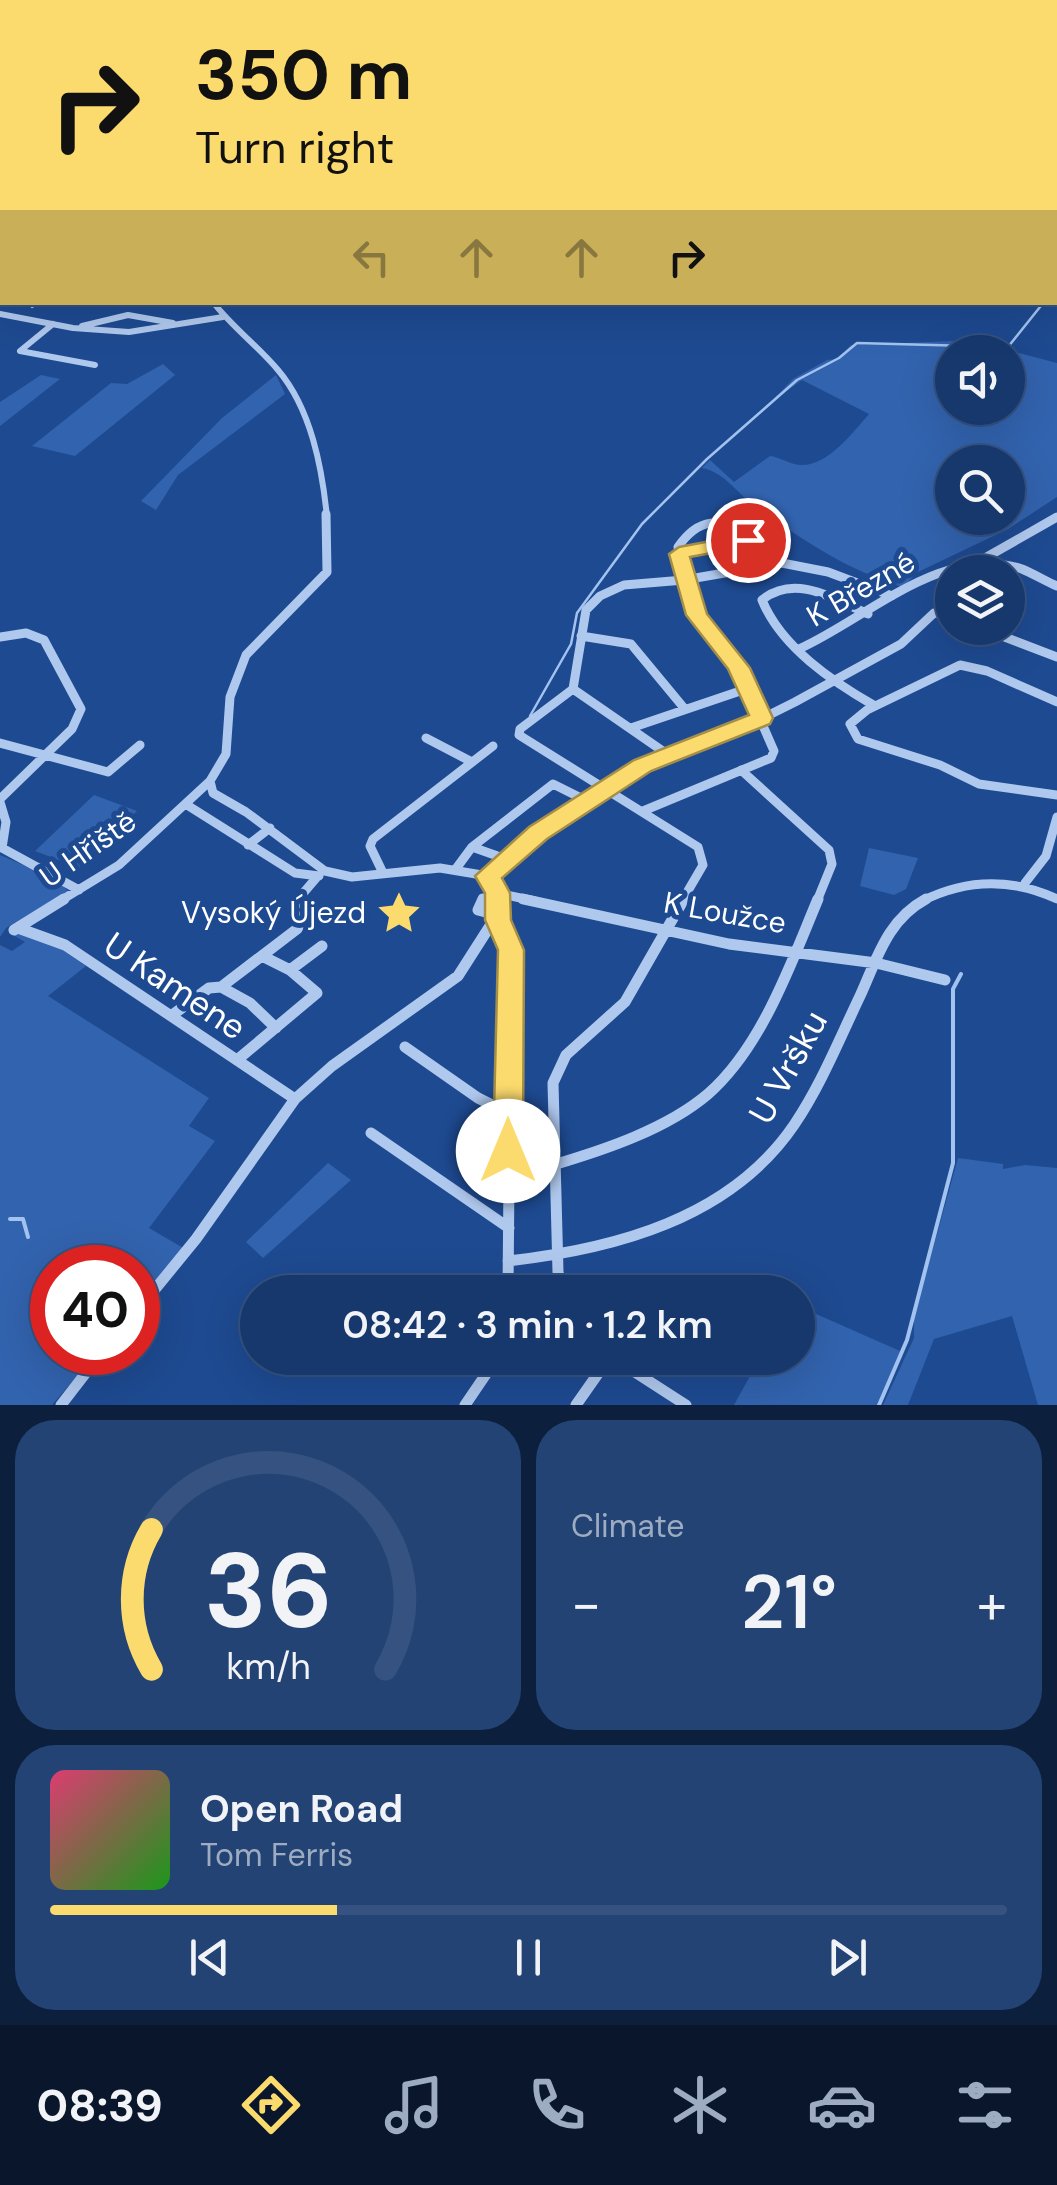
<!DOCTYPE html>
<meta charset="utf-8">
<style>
body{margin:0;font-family:"DM Sans",sans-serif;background:#234375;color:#f1f3f6;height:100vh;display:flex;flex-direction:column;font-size:38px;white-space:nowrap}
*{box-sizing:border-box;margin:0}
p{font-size:32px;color:#9eacc2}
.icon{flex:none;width:55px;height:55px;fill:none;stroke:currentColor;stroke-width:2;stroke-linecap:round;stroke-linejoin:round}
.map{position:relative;height:1405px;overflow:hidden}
.panel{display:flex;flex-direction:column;gap:15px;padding:15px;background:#0c1f3c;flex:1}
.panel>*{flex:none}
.hud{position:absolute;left:0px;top:0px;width:1058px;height:305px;box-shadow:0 10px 40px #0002,0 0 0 2px #355280;background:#fcdb6e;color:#111;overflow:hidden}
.buttons{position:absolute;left:935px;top:335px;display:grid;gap:20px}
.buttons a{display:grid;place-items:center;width:90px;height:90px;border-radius:50%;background:#16386d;box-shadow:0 10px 40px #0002,0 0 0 2px #355280;font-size:50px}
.speed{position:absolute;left:30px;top:1245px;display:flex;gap:20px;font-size:50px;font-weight:700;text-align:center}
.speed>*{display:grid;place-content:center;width:130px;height:130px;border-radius:50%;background:#16386d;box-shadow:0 10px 40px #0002,0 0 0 2px #355280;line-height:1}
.speed .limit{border:15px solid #d22;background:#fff;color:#111}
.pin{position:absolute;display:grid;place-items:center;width:85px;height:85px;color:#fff;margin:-42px;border:5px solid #fff;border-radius:50%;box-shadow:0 2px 10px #0007}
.me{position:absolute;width:110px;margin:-55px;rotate:0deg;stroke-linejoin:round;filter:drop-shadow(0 0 8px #0008)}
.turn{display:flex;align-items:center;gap:35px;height:210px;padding:0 30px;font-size:45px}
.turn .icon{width:130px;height:130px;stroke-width:2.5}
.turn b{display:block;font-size:70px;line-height:85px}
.lanes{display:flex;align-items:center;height:95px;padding:0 30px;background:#0003;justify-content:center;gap:50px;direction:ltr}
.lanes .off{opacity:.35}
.big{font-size:75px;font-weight:600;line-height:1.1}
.panel .card{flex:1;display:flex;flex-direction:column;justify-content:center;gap:15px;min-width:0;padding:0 35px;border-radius:40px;background:#234375}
.panel .dial{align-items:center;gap:0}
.dial svg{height:260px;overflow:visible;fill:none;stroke:#355280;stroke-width:7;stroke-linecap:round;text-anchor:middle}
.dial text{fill:#f1f3f6;stroke:none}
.song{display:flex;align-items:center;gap:30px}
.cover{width:120px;height:120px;border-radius:15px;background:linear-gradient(135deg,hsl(340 70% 55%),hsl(120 70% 35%))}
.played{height:10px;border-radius:5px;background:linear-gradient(90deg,#fcdb6e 30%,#355280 30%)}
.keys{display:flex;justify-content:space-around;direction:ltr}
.heat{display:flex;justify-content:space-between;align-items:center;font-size:55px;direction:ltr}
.panel .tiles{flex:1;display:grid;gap:15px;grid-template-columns:1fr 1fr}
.card:last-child{grid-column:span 2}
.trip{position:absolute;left:240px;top:1275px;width:575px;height:100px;border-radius:50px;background:#16386d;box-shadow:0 10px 40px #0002,0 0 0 2px #355280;font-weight:600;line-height:100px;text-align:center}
.menu{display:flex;height:160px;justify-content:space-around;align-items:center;background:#09162c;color:#9eacc2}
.menu .icon{width:70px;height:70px}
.menu .active{color:#fcdb6e}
.menu b{font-size:45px;color:#f1f3f6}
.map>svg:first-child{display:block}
</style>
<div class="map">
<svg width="1057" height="1405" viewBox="0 0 1057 1405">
<rect width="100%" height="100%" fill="#1e4a91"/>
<!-- green -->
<path fill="#3263ae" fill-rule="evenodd" d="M956 341 1008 345 1012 347 1011 351 1057 363V497L1008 529 918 572 903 587C850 572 796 536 752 504 737 492 722 471 702 468L710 460 734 482 770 456C779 457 786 462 794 464 824 472 852 433 869 414L802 380 771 402 793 379 827 360 837 359 851 345ZM952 352H1008V408H952ZM952 462H1008V518H952Z
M163 364 175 375 75 456 32 446 111 383 127 384Z
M41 375 60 379 0 426V402Z
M276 375 285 394 178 475 156 510 141 501 222 418Z
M94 795 137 811 79 868 35 851Z
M869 848 918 858 906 889 894 895 860 886Z
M0 855 54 878 68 891 6 928 0 937Z
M15 931 60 948 86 966 48 996 209 1098 189 1126 215 1141 149 1228 185 1249 138 1305V1268H52V1352L97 1353 52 1405H0V945L12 951 25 942 13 935Z
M958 1158 1003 1164V1169L1025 1165 1057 1168V1405H1038L1012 1316 934 1339 908 1405H883L914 1338V1317Z
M328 1163 351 1180 263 1258 246 1242Z
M798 1306 900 1351 877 1405H734L760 1358H798Z"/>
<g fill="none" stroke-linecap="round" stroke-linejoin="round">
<!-- stream-far1 -->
<path stroke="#a2c2ef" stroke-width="2.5" d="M274 2 283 0
M397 2 404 0
M32 307 41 302
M530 716 571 644 577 613 642 524 707 459 797 380 839 358 857 343 1008 347 1044 302"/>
<!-- stream -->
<path stroke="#a2c2ef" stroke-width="4" d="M10 1219H23L28 1237
M879 1405 907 1340 953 1163V989L961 974"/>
<!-- minor-far3 -->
<path stroke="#afc8ed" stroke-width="5" d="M21 0 27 2
M76 0 82 2
M605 0 611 2
M110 2 123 0
M507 2 514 0
M583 2 591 0"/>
<!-- minor-far2 -->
<path stroke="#afc8ed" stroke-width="6" d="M213 302C232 327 258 346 278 370 311 409 322 467 327 517
M0 314 73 328 129 332 223 317
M53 324 20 351 95 365
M82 326 128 315 173 323"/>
<!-- minor-far1 -->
<path stroke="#afc8ed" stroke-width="9" d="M984 563 985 558 1057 517
M868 614C834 599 795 573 762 600 781 647 833 682 875 706
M981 628 1057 657
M581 636 631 644 684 708
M0 637 26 633 44 640 81 709 72 729 0 799
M801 648C867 618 944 543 1022 569 1034 574 1045 581 1057 586
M573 689 586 610 600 596 624 585 684 580 782 563 828 572 892 596
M573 689 667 754
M573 689 520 729 519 735 698 847 703 865 682 901
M1057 702 987 671 960 665 867 710 850 724 858 739 940 765 979 784 1057 795
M631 728 749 688
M426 738 472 762
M0 743 108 772 140 745
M741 770 829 850 832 864 817 901
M210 781 213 793 246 812 325 871 352 877 440 868 488 876
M0 802 6 822 2 848 79 890
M187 805 295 873 319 876
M643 811 771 758 774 751 736 664 693 608 678 547C698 518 721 516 749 536L741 543 679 553
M248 845 270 828
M472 847 506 859
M455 870 472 847 553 784 587 801
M383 873 370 846 373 839 493 746
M488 876 538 833 643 766 731 734 795 702 901 644 934 613 952 615
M488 876 497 901
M1025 883 1046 856 1057 817
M497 893 535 901
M60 901 119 865 210 781 226 754 230 697 246 655 327 572 326 514
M301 901 299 898 317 877
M482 901 497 893
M922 901C966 879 1012 878 1057 899"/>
<!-- minor -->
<path stroke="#afc8ed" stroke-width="11" d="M483 899 478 910 497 915
M497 899 498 921 511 950 508 1292
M523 899 729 944 876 963 945 980
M18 928 65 945 295 1099
M14 930 64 899
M290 970 322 946
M171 1016 209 988 221 987
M276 1028 250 1003 221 987 297 929 307 909 300 899
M405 1047 478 1098 508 1113
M237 1060 317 993 290 970 262 956
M371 1133 509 1228
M553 1165C604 1150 667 1129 708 1094 762 1047 791 963 818 899
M508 1261C614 1249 730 1219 794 1125 821 1085 839 1040 860 996 877 959 887 920 926 899
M398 1286 407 1292
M563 1292 558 1272 553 1083 566 1055 625 1002 684 899
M138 1310 196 1239 295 1099 332 1066 458 976 497 915
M613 1358 686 1405
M61 1405 102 1352
M465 1405 497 1358
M576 1405 609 1358"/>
<!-- major -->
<path stroke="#f5f8ff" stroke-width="6" d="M707 0H722"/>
</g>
<!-- route -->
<path fill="#fcdb6e" stroke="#a48e48" stroke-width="2.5" d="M748 534 758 540 755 545 690 557 707 614 750 668 773 718 770 724 651 771 547 839 502 878 510 893 511 920 524 950 523 1151 519 1160 508 1163 498 1160 493 1151 498 950 485 920V893L475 876 529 827 634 760 749 715 728 669 686 615 669 554 679 547Z"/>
<!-- icons -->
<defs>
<g id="sight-bare" transform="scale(3.45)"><path d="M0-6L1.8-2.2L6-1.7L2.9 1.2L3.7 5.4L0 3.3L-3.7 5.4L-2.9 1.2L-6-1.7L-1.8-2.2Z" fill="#fcdb6e" stroke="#1e4a91" stroke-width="2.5" paint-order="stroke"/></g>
</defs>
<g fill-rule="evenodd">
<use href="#sight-bare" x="399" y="913"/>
</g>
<g text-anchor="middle" stroke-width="10" stroke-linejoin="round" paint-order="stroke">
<!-- street labels -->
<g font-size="30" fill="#fff" stroke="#1e4a91">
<text transform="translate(861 589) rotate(-30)" y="10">K Březné</text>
<text transform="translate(88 849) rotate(-35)" y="10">U Hřiště</text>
<text transform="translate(725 913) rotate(10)" y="10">K Loužce</text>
</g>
<!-- poi labels -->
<g font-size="30" fill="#fff" stroke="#1e4a91" text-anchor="end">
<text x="366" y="923">Vysoký Újezd</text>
</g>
<!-- near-street labels -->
<g font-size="35" fill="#fff" stroke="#1e4a91">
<text transform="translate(175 986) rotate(34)" y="12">U Kamene</text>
<text transform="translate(788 1067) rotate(-61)" y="12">U Vršku</text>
</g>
</g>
</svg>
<div class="buttons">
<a><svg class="icon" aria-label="sound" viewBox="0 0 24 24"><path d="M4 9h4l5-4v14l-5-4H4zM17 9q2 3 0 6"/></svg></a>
<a><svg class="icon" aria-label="search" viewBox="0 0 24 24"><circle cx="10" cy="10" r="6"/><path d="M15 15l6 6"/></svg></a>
<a><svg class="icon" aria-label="layers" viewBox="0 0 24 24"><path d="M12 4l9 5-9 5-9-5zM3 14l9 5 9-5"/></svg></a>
</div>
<div class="speed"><div class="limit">40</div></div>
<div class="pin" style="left:748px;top:540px;background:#d93025"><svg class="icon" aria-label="arrive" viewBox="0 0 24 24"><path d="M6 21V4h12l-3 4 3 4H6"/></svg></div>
<svg class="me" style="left:508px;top:1151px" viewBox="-20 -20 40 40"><circle r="19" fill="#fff"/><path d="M0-13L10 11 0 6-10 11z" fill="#fcdb6e"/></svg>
<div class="trip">08:42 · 3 min · 1.2 km</div>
<div class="hud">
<div class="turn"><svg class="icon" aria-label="right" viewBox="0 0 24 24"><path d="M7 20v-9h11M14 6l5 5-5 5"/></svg><div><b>350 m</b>Turn right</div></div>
<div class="lanes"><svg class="icon off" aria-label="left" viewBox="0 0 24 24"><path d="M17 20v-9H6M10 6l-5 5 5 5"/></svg><svg class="icon off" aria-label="ahead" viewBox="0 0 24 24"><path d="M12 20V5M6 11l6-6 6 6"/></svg><svg class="icon off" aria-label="ahead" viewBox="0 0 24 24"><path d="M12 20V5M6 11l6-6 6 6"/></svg><svg class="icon" aria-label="right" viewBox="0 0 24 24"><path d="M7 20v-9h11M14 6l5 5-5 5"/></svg></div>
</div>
</div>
<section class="panel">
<div class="tiles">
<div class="card dial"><svg viewBox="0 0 100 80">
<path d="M14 69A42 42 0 1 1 86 69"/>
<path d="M14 69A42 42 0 0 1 14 26" stroke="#fcdb6e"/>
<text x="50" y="56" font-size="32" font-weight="700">36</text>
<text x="50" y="72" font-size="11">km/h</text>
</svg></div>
<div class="card"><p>Climate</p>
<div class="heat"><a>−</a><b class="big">21°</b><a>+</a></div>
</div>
<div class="card">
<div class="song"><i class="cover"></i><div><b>Open Road</b><p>Tom Ferris</p></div></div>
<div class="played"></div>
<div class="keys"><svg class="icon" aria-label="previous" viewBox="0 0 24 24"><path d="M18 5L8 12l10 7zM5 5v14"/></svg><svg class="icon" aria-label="pause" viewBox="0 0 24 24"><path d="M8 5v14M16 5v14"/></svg><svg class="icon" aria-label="next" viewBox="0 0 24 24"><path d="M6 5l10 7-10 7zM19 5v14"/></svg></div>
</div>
</div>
</section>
<nav class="menu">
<b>08:39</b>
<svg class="icon active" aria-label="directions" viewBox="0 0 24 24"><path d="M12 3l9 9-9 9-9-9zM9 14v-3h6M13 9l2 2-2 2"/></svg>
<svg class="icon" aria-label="music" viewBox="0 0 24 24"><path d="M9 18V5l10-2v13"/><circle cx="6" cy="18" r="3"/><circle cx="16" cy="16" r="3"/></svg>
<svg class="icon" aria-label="phone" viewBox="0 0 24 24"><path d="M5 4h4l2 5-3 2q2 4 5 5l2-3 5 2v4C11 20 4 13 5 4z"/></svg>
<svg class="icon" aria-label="climate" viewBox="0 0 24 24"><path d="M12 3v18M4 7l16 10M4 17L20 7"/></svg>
<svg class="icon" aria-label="car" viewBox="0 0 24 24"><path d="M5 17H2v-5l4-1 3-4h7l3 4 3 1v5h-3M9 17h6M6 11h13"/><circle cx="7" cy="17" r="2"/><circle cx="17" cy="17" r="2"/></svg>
<svg class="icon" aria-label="filters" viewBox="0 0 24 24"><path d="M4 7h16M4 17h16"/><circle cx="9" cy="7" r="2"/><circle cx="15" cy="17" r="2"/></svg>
</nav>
